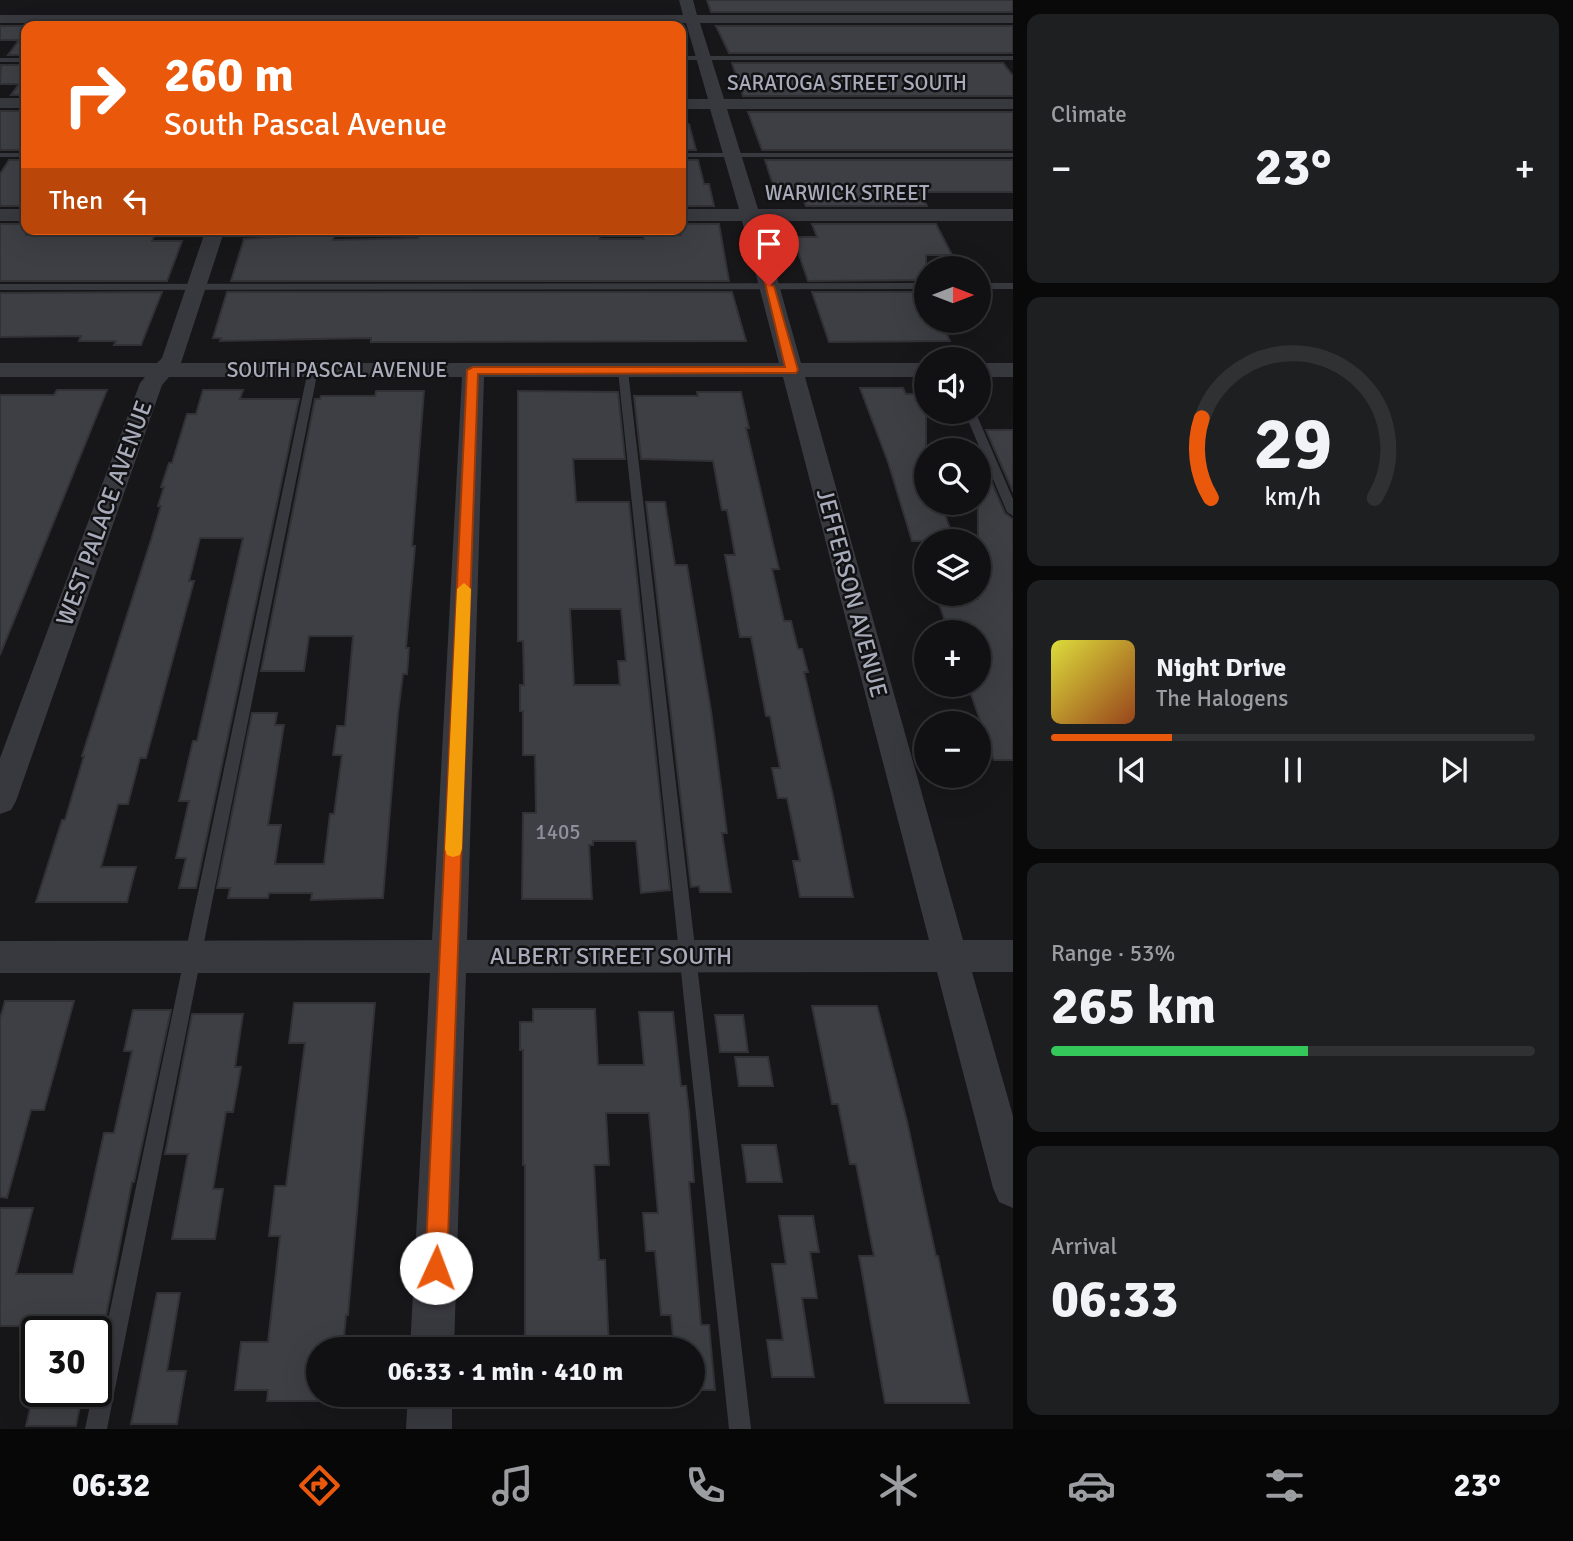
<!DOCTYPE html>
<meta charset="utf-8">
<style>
body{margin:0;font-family:Signika,sans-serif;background:#1e1f21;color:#f1f3f6;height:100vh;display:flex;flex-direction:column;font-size:26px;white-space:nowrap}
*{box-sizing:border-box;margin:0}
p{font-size:23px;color:#9c9da0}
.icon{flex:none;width:38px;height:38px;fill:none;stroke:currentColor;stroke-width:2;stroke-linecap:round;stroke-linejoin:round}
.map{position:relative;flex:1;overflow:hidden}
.side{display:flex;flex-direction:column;gap:14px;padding:14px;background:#09090a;width:560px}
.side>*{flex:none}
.banner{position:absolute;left:21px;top:21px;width:665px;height:214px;border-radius:14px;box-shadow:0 7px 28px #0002,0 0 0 2px #303133;background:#ea580c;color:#fff;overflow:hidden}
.needle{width:46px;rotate:90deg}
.tools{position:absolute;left:914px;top:256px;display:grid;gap:14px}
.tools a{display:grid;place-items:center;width:77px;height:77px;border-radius:50%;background:#111113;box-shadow:0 7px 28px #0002,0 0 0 2px #303133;font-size:35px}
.speed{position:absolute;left:21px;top:1316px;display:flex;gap:14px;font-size:35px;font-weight:700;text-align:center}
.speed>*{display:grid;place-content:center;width:91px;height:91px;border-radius:50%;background:#111113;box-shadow:0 7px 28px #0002,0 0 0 2px #303133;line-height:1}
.speed .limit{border:4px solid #111;border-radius:10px;background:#fff;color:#111}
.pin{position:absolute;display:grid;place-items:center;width:60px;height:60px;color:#fff;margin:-72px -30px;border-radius:50% 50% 50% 0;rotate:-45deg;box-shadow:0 0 7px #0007}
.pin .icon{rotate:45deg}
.me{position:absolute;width:77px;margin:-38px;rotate:2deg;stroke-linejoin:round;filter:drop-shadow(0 0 5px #0008)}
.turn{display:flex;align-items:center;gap:24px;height:147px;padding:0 28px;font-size:32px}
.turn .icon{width:91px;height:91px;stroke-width:2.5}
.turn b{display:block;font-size:49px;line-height:60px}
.then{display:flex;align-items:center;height:66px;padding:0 28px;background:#0003;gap:14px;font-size:26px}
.big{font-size:52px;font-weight:800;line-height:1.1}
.side .tile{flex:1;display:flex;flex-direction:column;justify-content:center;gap:10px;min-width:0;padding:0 24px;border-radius:14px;background:#1e1f21}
.side .dial{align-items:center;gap:0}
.dial svg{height:182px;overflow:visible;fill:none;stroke:#303133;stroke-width:7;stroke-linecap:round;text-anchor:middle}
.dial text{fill:#f1f3f6;stroke:none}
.song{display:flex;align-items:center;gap:21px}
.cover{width:84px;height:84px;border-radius:10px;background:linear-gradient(135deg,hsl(60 70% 55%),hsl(20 70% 35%))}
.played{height:7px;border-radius:4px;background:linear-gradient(90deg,#ea580c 25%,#303133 25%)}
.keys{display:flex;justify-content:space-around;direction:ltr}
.heat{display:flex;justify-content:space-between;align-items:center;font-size:38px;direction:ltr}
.charge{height:10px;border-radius:5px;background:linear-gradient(90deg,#34c759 53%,#303133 0)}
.trip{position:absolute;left:306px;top:1337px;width:399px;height:70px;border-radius:35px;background:#111113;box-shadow:0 7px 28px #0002,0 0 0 2px #303133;font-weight:800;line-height:70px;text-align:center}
.tabs{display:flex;height:112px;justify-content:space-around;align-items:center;background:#070708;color:#9c9da0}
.tabs .icon{width:49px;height:49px}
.tabs .on{color:#ea580c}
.tabs b{font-size:32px;color:#f1f3f6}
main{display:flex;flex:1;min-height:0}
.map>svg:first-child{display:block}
</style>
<main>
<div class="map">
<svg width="1013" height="1429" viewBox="0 0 1013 1429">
<rect width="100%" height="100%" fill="#171719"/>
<!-- building -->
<path fill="#3e3f44" stroke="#313136" stroke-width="2" fill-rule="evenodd" d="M707 0H1013V12H711Z
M0 26H26V55H8L19 40H0Z
M716 26H1013V53H729Z
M732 63H1003L1013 76V96H743Z
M1 65H26V95H11L19 84H0Z
M0 111H26V150H0Z
M748 112H1013V150H762Z
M689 124 696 150H681V125Z
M9 160H26V206H0V174Z
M681 160H698L704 184H709L714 206H681Z
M765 160H1013V192H920L927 206H806L801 194H776Z
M0 224H26V235L154 236 152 241H182L167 281H0Z
M681 224H719L729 281H231L244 239 312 235H334L333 240 418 238V235H599L600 239H644V235H681Z
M812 224H936L952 255H926V280L808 281 793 237H817Z
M162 292 141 345H114L116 341H79L81 336 0 337V293Z
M227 292H732L746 341 430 342H371V338L220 341 221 338H213Z
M812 292H926V320H940L950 341 829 342Z
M860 388H903L906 394H926V502H940L955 541H912L888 462Z
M57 390H107L0 655V395H54Z
M203 390H243L240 399H299L196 888H179L186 858H176L189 801H179L193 741H197L243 538H200L189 581H194L146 758H140L128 804H118L101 867H136L127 902H36L62 820H65L84 756H82L151 540 161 506H158L164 487H161L169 463H172L187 414H196Z
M376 391H424L412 546H415L406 648H409L407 674H403L398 713 383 898 311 900 312 893H269L268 898H228L230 888H217L252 713H277L275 725H284L268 825H281L275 864H324L330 814H334L342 755H333L337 726H345L353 636H309L304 671H261L315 399H320L321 396H375Z
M518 391 618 392 625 459H573L576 502H629L670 890 641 893 636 841H593V845H589L592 899H522L523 813H536L535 755H523V711H520V685H524L523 641H518ZM570 609H621L626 661H618L620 685H574Z
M697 392H741L749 428H746L779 569H772L784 621H791L798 649H802L808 672H804L833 796 853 897H800L793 861H800L787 798H778L772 768H780L770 716H766L751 637H740L725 555H735L727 510H722L713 461 641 459 634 396H698Z
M986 430H1013V492Z
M978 451 1005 513 1013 519V760H994L968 686H978V632H949L935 593H976L978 600Z
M646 502H665L675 565H687L711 711 727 833H722L731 892H700L699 886 691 887Z
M5 1001H74L44 1110H31L7 1198 0 1197V1019Z
M294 1003H375L348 1315H346L343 1349H318V1401H267L268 1390H235L241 1342H268L280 1236H269L275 1186H286L305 1043H289Z
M812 1006H877L907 1121 936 1256H938L969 1403H885L859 1256H874L856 1164H850L838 1104H832Z
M533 1009H595L598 1065H644L639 1012H673L681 1086H686L689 1112 694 1182H689L701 1325H709L715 1390H693V1349H674L671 1315H661L655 1251H646L643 1213H658L649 1113H606L609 1165H594L599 1260H605L609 1349H525V1165H523V1050H520V1022H533Z
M133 1010H171L134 1182H132L103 1332H48L49 1326H0V1208H33L16 1274H73L104 1133H114L132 1051H124Z
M192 1014H243L235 1067H241L233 1112H226L213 1189H223L215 1239H172L188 1154H165Z
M715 1015H743L748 1052H720Z
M735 1057H768L773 1086H739Z
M742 1145H776L782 1182H747Z
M779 1216H813L819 1252H810L817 1298H802L814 1377H772L767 1340H783L772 1264H786Z
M157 1293H180L167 1371H186L177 1424H131Z
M34 1391H83L76 1426H26Z"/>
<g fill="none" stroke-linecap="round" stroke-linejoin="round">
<!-- service -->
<path fill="#38383f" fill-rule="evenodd" d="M681 56H1013V60H681Z
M0 58H26V62H0Z
M0 153H26V157H0Z
M681 153H1013V157H681Z
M926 283V289L0 290V284Z
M978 283H1013V289H978Z
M313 367 318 370 107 1429H85L93 1391H96V1377L308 370Z
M623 368 628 371 751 1429H729L618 371Z
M964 411H975L1013 499V516L1007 512Z"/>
<!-- minor -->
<path fill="#38383f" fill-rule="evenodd" d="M679 0H693L697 15H1013V23H700L724 99H1013V109H727L758 209H1013V221H761L801 363H926V377H805L963 940H1013V972H972L1013 1116V1208L999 1202 993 1188 937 972 466 973 454 1349H410L430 973H0V941L432 940 462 377H169L162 385 16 801 11 810 0 814V758L140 383 145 377H0V363H157L162 358 206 229H225L181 363H779L742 221H681V209H739L710 109H681V99H708L686 23H0V15H683ZM484 377H783L929 940H467Z
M0 98H26V108H0Z
M0 209H26V221H0Z
M978 363H1013V377H978Z
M408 1395H452V1429H406Z"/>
</g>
<!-- route -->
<path fill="#ea580c" stroke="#983908" stroke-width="2" d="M765 283 774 286 798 370 796 373 478 374 447 1268 444 1275 436 1279 428 1275 425 1268 467 370 473 367H785Z"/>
<!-- slow -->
<path fill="#f59e0b" d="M464 583 471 589 462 849 460 855 453 857 447 855 445 849 457 589Z"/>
<g text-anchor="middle" stroke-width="5" stroke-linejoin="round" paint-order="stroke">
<!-- far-street labels -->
<g font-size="21" fill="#a8abba" stroke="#121214">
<text x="847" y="90">SARATOGA STREET SOUTH</text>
<text x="847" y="200">WARWICK STREET</text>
<text x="337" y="377">SOUTH PASCAL AVENUE</text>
</g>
<!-- number labels -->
<g font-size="21" fill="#8e909c">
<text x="558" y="839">1405</text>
</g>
<!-- street labels -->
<g font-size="24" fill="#a8abba" stroke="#121214">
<text transform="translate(104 513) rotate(-70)" y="8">WEST PALACE AVENUE</text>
<text transform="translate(852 593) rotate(75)" y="8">JEFFERSON AVENUE</text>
<text x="611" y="964">ALBERT STREET SOUTH</text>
</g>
</g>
</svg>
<div class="tools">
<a><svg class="needle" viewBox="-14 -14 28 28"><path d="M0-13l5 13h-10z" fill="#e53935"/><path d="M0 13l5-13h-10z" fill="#9c9da0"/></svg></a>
<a><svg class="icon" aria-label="sound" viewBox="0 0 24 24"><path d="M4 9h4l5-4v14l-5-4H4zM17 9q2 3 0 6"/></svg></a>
<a><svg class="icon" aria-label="search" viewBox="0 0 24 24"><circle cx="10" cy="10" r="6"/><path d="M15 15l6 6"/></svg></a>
<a><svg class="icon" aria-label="layers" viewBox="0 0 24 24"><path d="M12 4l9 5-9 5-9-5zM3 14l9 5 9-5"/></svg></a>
<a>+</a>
<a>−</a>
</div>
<div class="speed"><div class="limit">30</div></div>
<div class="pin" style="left:769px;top:286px;background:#d93025"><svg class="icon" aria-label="arrive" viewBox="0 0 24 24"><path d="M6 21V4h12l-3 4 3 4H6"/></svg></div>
<svg class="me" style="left:436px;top:1268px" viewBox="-20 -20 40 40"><circle r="19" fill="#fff"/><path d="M0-13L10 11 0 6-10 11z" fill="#ea580c"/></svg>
<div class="trip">06:33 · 1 min · 410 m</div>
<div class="banner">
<div class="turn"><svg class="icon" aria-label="right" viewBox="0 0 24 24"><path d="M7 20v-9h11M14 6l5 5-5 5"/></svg><div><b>260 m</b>South Pascal Avenue</div></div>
<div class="then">Then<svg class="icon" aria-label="left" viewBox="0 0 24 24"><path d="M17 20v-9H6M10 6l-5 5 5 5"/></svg></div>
</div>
</div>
<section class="side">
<div class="tile"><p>Climate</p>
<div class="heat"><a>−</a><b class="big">23°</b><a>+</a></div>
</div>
<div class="tile dial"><svg viewBox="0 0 100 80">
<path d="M14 69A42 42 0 1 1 86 69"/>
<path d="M14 69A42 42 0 0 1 10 34" stroke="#ea580c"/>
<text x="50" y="56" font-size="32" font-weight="700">29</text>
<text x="50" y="72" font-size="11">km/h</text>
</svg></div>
<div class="tile">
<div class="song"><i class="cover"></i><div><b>Night Drive</b><p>The Halogens</p></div></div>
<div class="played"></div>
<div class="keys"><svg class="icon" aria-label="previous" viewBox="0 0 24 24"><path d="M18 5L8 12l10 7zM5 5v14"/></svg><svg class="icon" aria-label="pause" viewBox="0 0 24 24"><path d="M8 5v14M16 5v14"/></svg><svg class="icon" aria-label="next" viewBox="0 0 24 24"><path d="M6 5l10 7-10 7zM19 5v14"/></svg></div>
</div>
<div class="tile"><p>Range · 53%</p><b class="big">265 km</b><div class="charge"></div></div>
<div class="tile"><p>Arrival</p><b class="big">06:33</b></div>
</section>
</main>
<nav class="tabs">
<b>06:32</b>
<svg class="icon on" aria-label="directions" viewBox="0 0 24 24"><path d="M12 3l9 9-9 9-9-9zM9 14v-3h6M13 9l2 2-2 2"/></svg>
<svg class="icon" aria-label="music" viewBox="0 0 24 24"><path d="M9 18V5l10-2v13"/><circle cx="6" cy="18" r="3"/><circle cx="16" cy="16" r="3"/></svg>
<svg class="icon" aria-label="phone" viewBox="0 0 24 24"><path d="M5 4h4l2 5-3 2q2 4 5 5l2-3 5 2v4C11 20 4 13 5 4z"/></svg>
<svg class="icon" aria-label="climate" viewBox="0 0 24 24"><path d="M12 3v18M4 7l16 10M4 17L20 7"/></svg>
<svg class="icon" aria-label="car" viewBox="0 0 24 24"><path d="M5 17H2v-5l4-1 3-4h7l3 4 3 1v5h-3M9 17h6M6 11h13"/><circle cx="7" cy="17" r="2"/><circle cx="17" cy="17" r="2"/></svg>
<svg class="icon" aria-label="filters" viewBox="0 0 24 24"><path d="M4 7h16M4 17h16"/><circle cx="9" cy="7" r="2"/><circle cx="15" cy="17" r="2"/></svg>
<b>23°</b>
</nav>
